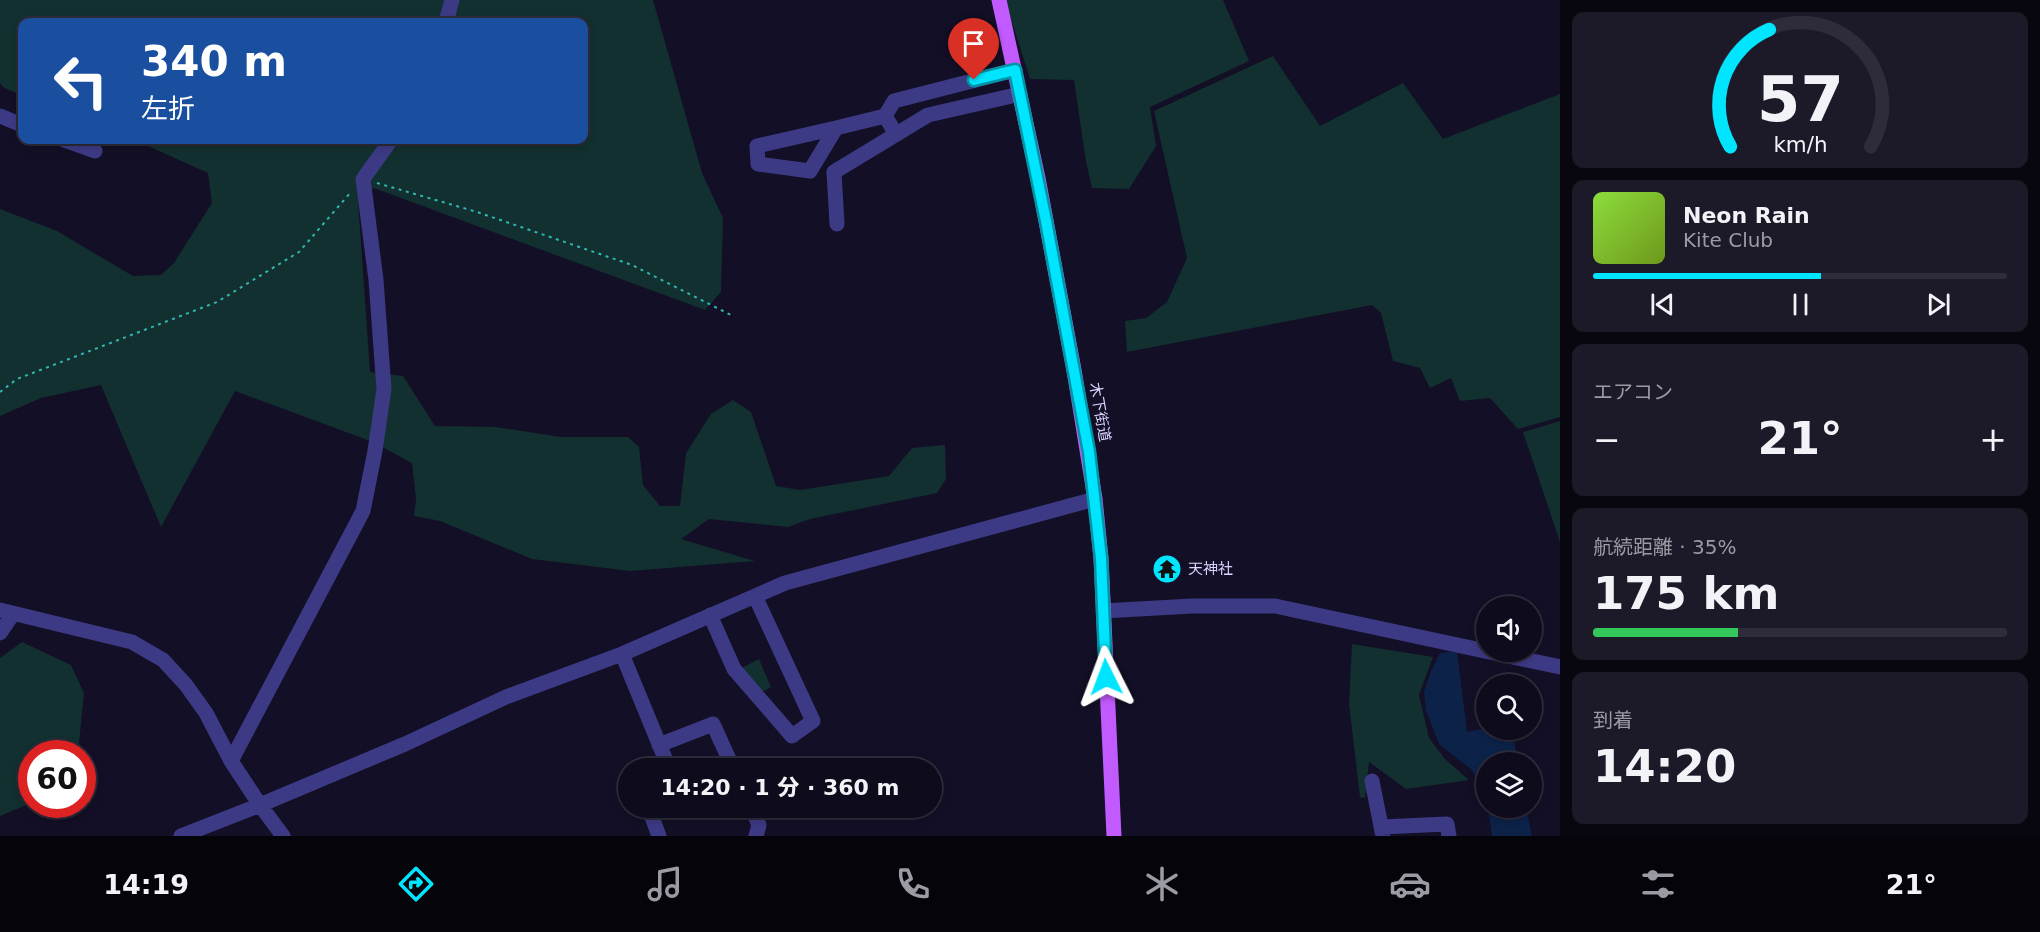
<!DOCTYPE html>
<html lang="ja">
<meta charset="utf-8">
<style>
body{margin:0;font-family:"DejaVu Sans","Noto Sans JP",sans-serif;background:#1c1929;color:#f1f3f6;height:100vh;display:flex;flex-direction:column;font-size:22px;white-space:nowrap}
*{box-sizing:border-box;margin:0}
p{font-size:20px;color:#9b9ba3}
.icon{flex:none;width:33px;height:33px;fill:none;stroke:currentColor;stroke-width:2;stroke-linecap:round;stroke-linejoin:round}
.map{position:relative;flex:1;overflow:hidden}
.sheet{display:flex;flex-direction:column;gap:12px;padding:12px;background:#08060f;width:480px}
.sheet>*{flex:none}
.hud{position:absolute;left:18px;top:18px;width:570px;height:126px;border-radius:12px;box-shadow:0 3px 9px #0003,0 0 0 2px #2e2b3b;background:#1a4fa0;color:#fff;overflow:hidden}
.fabs{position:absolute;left:1476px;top:596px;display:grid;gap:12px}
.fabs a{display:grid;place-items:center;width:66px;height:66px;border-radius:50%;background:#0e0b1c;box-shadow:0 3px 9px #0003,0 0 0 2px #2e2b3b;font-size:30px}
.speed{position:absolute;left:18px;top:740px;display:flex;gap:12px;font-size:30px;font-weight:700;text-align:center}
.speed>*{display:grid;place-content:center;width:78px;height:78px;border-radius:50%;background:#0e0b1c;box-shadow:0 3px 9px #0003,0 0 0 2px #2e2b3b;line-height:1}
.speed .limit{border:9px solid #d22;background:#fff;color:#111}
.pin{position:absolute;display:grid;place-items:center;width:51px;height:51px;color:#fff;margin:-62px -26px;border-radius:50% 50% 50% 0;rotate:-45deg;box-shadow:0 0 6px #0007}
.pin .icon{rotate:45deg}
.me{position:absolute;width:66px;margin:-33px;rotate:357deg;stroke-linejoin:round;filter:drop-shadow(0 0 4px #0008)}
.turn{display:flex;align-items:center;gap:21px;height:126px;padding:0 24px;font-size:27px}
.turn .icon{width:78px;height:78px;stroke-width:2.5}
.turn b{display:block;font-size:42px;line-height:51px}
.big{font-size:45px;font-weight:800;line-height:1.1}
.sheet .widget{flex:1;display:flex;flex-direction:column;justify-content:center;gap:9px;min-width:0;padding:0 21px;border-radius:12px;background:#1c1929}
.sheet .dial{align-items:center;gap:0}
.dial svg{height:156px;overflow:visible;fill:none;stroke:#2e2b3b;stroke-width:7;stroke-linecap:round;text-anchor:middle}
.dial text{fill:#f1f3f6;stroke:none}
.song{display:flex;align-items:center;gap:18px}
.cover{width:72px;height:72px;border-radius:9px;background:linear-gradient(135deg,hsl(90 70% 55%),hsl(80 70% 35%))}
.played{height:6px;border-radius:3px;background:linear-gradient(90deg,#00e5ff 55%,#2e2b3b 55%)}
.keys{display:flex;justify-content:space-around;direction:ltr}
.heat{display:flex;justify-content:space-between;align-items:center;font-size:33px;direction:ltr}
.charge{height:9px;border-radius:4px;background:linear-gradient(90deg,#34c759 35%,#2e2b3b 0)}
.trip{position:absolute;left:618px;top:758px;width:324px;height:60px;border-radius:30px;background:#0e0b1c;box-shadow:0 3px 9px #0003,0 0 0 2px #2e2b3b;font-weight:800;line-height:60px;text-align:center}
.menu{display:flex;height:96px;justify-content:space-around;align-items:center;background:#06040b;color:#9b9ba3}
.menu .icon{width:42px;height:42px}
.menu .selected{color:#00e5ff}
.menu b{font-size:27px;color:#f1f3f6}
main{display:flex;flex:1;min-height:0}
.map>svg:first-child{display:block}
</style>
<main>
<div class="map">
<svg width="1560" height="836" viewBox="0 0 1560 836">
<rect width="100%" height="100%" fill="#130f26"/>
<!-- green -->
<path fill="#12302f" d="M0 0H653L702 173 723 218 721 292 705 310 374 188 358 200 370 372 403 376 435 426 496 427 561 437H628L639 447 643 485 660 506H680L686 453 711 414 733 400 751 412 776 486 800 490 889 476 912 448 945 445 946 479 937 493 810 519 788 527 709 519 681 539 755 561 630 571 532 559 440 521 414 516 416 499 412 463 373 442 235 391 161 527 101 385 41 398 0 416V209L57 231 133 276 161 275 174 263 212 203 208 173 135 140H584V22H22V95L4 88 0 83Z
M1005 0H1223L1249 61 1150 107 1156 146 1129 189 1092 188 1086 162 1074 80 1030 79Z
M1273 56 1320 126 1403 83 1443 139 1560 94V417L1518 429 1490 398 1460 401 1451 378 1430 388 1420 368 1393 361 1381 313 1372 305 1127 352 1125 321 1146 318 1167 302 1187 258 1154 111Z
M1560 421V542L1523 432Z
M22 642 71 665 84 693 78 753H32L31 803 0 816V658Z
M1352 644 1433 657 1419 695 1429 738 1445 759 1469 780 1406 789 1369 762 1365 798 1360 797 1349 704Z
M759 659 771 687 759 694 740 669Z"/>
<!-- water -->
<path fill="#0c2248" d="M1457 651 1467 732 1486 728 1512 729 1518 762H1486V799L1472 770 1439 744 1426 711 1424 692 1431 671 1440 653Z
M1488 807H1526L1532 836H1492Z"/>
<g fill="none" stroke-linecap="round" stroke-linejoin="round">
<!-- path -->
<path stroke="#2fb8b0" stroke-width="2" stroke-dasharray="3 4.5" stroke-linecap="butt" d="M377 183 477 212 632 265 731 315
M0 392 17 379 217 302 299 252 351 192"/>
<!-- minor -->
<path stroke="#3d3a85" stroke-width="15" d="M446 22 452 0
M0 116 22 125
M836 128 757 146 758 164 810 171 836 128 885 116
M896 134 885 116 894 101 1015 70
M64 140 95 151
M837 224 834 172 928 115 1020 94
M0 610 132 642 163 660 186 685 206 713 231 761 260 805 283 836
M1103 611 1192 606H1275L1560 667
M710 615 734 669 792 736 813 721 755 596
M0 633 13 614
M622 654 669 768
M659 745 713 724 733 768
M231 761 363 511 375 451 384 389 376 280 363 179 391 140
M1372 781 1383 836
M655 807 652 817 659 836
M751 807 759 825 756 836
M1381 827 1447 824 1449 836
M181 836 260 805 405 744 506 697 622 654 785 583 1095 499"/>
<!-- major -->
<path stroke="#c25bff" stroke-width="15" d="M999 0 1038 178 1074 370 1095 499 1101 558 1114 836"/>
</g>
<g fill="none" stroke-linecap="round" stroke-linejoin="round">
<!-- route casing -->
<g stroke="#0095a6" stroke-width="15">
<path id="route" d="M974 80 1015 70 1046 221 1089 452 1101 558 1106 677"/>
</g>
<!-- route -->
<use href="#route" stroke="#00e5ff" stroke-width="10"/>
</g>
<!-- icons -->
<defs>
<g id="temple-disc" transform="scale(1.5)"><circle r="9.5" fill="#00e5ff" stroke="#130f26"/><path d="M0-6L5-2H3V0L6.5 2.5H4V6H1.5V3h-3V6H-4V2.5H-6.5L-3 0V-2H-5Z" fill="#111"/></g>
</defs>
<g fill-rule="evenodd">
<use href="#temple-disc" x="1167" y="569"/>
</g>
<g text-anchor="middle" stroke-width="6" stroke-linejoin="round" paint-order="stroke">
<!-- street labels -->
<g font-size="15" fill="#d9d4ff" stroke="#130f26">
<text transform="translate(1100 412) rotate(80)" y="5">木下街道</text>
</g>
<!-- poi labels -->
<g font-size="15" fill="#d9d4ff" stroke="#130f26" text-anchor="start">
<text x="1188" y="574">天神社</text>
</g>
</g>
</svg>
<div class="fabs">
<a><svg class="icon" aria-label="sound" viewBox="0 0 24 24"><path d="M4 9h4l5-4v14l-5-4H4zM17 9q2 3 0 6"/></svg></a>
<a><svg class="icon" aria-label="search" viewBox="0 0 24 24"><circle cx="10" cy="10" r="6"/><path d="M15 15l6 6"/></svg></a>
<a><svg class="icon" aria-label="layers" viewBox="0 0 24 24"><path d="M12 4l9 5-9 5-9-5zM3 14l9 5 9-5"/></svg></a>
</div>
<div class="speed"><div class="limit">60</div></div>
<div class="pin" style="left:974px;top:80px;background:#d93025"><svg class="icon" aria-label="arrive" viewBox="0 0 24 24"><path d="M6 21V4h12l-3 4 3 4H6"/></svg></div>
<svg class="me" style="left:1106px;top:677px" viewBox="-20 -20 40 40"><path d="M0-17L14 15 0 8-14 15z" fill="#00e5ff" stroke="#fff" stroke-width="4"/></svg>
<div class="trip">14:20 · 1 分 · 360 m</div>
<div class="hud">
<div class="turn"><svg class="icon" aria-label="left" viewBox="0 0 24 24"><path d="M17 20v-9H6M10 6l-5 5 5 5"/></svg><div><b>340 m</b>左折</div></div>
</div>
</div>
<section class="sheet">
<div class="widget dial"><svg viewBox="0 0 100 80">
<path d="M14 69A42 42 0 1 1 86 69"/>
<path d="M14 69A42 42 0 0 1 34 9" stroke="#00e5ff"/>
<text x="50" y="56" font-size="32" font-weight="700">57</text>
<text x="50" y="72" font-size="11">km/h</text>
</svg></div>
<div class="widget">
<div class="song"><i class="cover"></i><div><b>Neon Rain</b><p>Kite Club</p></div></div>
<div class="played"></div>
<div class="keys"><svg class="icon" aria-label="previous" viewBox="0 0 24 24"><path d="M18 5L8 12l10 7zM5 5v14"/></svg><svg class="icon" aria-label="pause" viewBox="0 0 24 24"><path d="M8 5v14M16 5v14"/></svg><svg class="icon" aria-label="next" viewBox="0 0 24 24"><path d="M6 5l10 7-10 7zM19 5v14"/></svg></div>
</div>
<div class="widget"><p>エアコン</p>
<div class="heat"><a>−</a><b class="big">21°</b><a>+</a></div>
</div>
<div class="widget"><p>航続距離 · 35%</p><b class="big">175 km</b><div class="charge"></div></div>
<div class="widget"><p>到着</p><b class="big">14:20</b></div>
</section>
</main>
<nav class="menu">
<b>14:19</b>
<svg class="icon selected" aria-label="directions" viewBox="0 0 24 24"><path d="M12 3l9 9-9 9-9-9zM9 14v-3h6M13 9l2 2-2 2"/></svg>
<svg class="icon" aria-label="music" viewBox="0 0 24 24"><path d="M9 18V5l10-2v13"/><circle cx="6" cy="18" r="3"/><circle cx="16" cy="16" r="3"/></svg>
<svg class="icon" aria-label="phone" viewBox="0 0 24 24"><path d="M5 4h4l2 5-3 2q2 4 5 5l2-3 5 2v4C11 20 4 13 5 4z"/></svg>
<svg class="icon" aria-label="climate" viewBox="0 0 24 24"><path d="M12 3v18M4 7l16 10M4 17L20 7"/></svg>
<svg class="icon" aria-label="car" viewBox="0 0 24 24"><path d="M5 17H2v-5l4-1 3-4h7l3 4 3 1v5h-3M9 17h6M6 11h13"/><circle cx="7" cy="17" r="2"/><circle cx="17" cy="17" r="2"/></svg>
<svg class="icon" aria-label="filters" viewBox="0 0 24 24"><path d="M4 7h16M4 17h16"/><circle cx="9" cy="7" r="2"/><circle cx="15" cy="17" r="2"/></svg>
<b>21°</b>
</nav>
